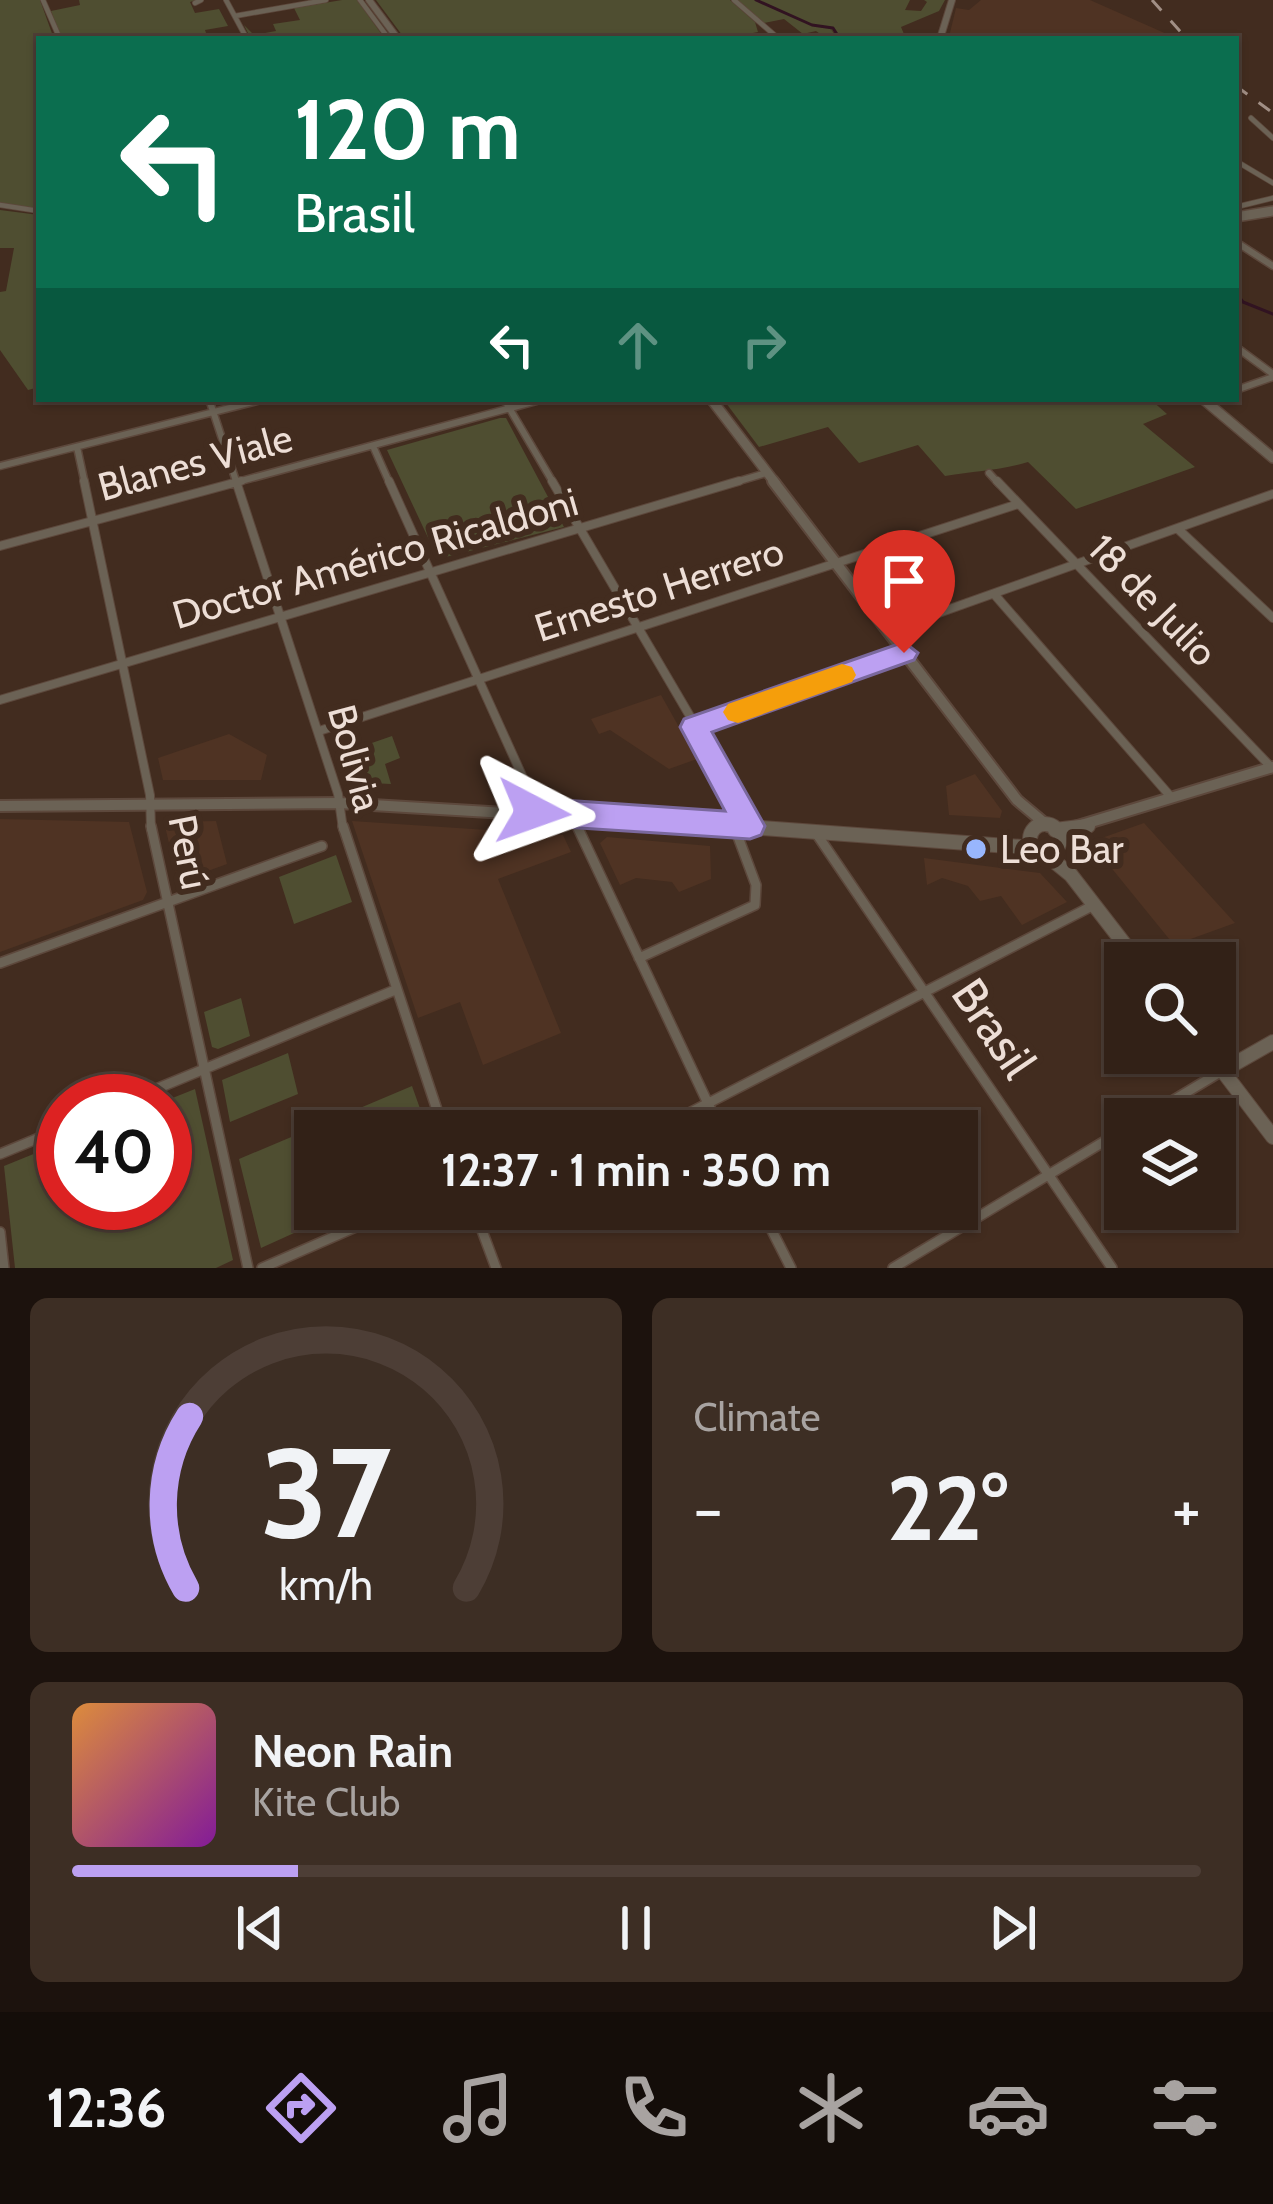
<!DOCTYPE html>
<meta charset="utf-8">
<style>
body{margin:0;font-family:Cabin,sans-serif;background:#3d2e24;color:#f1f3f6;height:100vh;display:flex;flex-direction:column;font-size:45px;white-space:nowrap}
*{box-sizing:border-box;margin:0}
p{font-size:39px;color:#a8a3a1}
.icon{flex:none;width:66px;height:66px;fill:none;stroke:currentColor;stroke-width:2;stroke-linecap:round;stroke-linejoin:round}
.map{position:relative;height:1268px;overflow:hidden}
.panel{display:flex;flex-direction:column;gap:30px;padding:30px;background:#1c120d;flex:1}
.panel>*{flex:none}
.hud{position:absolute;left:36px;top:36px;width:1203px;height:366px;border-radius:0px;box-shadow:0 3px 9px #0004,0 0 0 3px #4d3e36;background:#0b6e4f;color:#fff;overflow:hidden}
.buttons{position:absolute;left:1104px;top:942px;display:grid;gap:24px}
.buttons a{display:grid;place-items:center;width:132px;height:132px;border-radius:0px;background:#322117;box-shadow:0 3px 9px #0004,0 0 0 3px #4d3e36;font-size:60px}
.speed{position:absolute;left:36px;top:1074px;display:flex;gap:24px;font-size:60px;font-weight:700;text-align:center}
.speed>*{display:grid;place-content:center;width:156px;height:156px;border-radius:50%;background:#322117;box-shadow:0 3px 9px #0004,0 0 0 3px #4d3e36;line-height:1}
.speed .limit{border:18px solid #d22;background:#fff;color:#111}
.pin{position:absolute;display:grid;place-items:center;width:102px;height:102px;color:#fff;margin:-123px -51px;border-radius:50% 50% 50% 0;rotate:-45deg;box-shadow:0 0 12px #0007}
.pin .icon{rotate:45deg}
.me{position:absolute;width:132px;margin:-66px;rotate:94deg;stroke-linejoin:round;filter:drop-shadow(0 0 9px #0008)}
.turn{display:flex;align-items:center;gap:42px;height:252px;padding:0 60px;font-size:54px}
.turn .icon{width:156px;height:156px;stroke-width:2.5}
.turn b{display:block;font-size:84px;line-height:102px}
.lanes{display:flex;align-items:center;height:114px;padding:0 60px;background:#0003;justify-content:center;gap:60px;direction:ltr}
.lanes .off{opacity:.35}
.big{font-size:90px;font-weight:800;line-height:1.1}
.panel .widget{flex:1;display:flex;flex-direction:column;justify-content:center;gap:18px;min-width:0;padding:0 42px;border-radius:18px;background:#3d2e24}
.panel .dial{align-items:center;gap:0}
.dial svg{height:312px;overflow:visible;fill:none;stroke:#4d3e36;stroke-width:7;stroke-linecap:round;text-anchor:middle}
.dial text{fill:#f1f3f6;stroke:none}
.song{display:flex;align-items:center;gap:36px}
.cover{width:144px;height:144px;border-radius:18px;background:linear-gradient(135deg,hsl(30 70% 55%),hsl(290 70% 35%))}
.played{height:12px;border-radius:6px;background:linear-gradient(90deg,#bca0f2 20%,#4d3e36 20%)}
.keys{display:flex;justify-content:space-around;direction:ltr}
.heat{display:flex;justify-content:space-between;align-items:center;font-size:66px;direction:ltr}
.panel .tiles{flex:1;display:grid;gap:30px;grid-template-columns:1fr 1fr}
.widget:last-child{grid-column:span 2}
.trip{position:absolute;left:294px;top:1110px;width:684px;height:120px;border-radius:0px;background:#322117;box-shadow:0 3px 9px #0004,0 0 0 3px #4d3e36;font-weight:800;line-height:120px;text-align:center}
.tab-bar{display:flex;height:192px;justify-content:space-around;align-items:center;background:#140d09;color:#a8a3a1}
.tab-bar .icon{width:84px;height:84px}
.tab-bar .active{color:#bca0f2}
.tab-bar b{font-size:54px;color:#f1f3f6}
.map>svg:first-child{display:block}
</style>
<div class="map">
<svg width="1273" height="1268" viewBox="0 0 1273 1268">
<rect width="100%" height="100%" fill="#422c1f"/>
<!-- built -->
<path fill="#4f3323" d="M981 0H1090L1178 39 949 37 956 8 969 10Z
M661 695 697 759 669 769 610 730 599 734 591 719Z
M229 734 267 755 261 780H163L158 758Z
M975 774 1002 811 1000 818 949 815 946 786Z
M0 819 129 822 147 892 143 900 0 952Z
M216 821 227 864 183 880 177 877 164 822Z
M352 821 563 835 571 852 498 879 561 1033 483 1065 460 1002 418 1018Z
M1144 823 1235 923 1174 945 1096 849V840Z
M607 837 710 846 711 879 679 892 672 882 636 878 620 885 600 843Z
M924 858 1040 873 1067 902 1022 925 1001 896 980 901 968 886 942 878 927 885Z"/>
<!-- green -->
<path fill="#4f4e31" d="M0 0H40L54 39H39V208L0 204Z
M79 0H196L190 2 195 13 219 9 228 26 205 30 208 39H62L51 11 80 5Z
M342 0H357L385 39H251L244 25 254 35 276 31 273 24 300 20 294 8Z
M376 0H730L755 22 758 32 722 39H405Z
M736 0H910L905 10 921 11 927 2 924 0H945L939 11 901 27 906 39H841L830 28 838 39H827L816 31 803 34 784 19 764 23Z
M0 210 39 215V387L28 390 0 350V292L6 291 14 248H0Z
M723 399H1150L1167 414 1143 424 1195 467 1076 509 1028 462C999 471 975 471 945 476L918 445 859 463 828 427 759 447Z
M500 418H506L564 527 438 559 387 450Z
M392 736 400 758 385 764 391 784 350 782 340 754Z
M336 855 352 902 294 924 279 877Z
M241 998 250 1036 218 1049 212 1047 204 1012Z
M288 1053 298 1094 230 1122 222 1080Z
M412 1086 428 1131H315V1209H347L261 1248 239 1159Z
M195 1089 233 1260 216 1268H15L4 1166 63 1142V1203H165V1101Z"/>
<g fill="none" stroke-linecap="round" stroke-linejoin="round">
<!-- stream -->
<path stroke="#311321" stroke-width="3" d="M756 0 812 25 833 28 840 39
M1236 293 1243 302 1273 314"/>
<!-- minor-far3 casing -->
<g stroke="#5d483c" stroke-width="6">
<path id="minor-far3" d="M43 0 60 39
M226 0 247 39
M360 0 389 39
M734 0 779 39
M195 3 201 0
M235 16 326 0
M1251 118 1273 138
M1236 161 1273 183
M0 205 39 211
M1236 207 1273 198"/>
</g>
<!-- minor-far2 casing -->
<g stroke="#5d483c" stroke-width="9">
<path id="minor-far2" d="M1236 242 1273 266
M1236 347 1273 374
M1236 390 1273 377
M209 399 237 484
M504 399 554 484
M373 446 390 484
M77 447 85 484
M0 466 265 399
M989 473 999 484
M230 484 544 399
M729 484 766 473"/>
</g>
<!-- minor-far1 casing -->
<g stroke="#5d483c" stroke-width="10">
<path id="minor-far1" d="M84 481 150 795 151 829
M236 481 338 794 343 829
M389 481 534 802 533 812
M552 481 748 815 750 826
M997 481 1272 768
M1178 529 1273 618
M0 546 241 481
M994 594 1171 797
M888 631 1273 494
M0 700 739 481
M694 727 904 653
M319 731 1018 504
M572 815 579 829"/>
</g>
<!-- minor casing -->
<g stroke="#5d483c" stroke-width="12">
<path id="minor" d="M151 826 248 1268
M343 826 444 1131
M577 826 721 1131
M816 833 1112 1268
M639 958 755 905 756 885 734 826
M0 963 322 846
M127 1101 395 990
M1142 1119 1222 1071
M654 1131 1094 905
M0 1154 63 1128
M474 1209 496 1268
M761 1209 791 1268
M480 1223 507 1209
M0 1232 4 1268
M262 1268 397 1209
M893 1268 1125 1129"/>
</g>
<!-- tertiary-far3 casing -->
<g stroke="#5d483c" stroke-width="8">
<path id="tertiary-far3" d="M369 0 398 39
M940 39 952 0
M1258 213 1273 211"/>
</g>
<!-- tertiary-far2 casing -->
<g stroke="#5d483c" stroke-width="12">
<path id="tertiary-far2" d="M1236 217 1273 211
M711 399 776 484
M1203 399 1273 458"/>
</g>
<!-- tertiary-far1 casing -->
<g stroke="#5d483c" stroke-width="14">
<path id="tertiary-far1" d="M773 481 1017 800 1048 826
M0 806 339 803 776 829
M1068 829 1273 767"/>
</g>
<!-- tertiary casing -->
<g stroke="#5d483c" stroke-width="16">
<path id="tertiary" d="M1030 839a15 15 0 1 1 30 0a15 15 0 1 1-30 0Z
M735 826 1035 848
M1055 830 1088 826
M1044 853 1071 875 1139 963
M1209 1053 1273 1137
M1222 1071 1273 1042"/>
</g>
<!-- minor-far3 -->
<use href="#minor-far3" stroke="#6b6255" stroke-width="4.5"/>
<!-- minor-far2 -->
<use href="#minor-far2" stroke="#6b6255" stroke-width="6"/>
<!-- minor-far1 -->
<use href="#minor-far1" stroke="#6b6255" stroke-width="8"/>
<!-- minor -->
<use href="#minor" stroke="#6b6255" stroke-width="9"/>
<!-- tertiary-far3 -->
<use href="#tertiary-far3" stroke="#6b6255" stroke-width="6"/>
<!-- tertiary-far2 -->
<use href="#tertiary-far2" stroke="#6b6255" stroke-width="9"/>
<!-- tertiary-far1 -->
<use href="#tertiary-far1" stroke="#6b6255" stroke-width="10"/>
<!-- tertiary -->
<use href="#tertiary" stroke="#6b6255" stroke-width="14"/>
<!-- rail -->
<path stroke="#a18f85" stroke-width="3" stroke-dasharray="14 14" stroke-linecap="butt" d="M1152 0 1187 39
M1236 86 1273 113"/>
</g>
<!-- route -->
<path fill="#bca0f2" stroke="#7a689d" stroke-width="3" d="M904 642 918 653 914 660 712 732 765 826 761 835 750 839 533 825 523 821 518 812 523 802 533 798 725 811 680 727 684 719Z"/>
<!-- slow -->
<path fill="#f59e0b" d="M842 664 852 667 856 675 852 682 738 723 728 720 723 712 728 704Z"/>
<!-- markers -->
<circle fill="#98b6fd" stroke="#422c1f" stroke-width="4.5" cx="976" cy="849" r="12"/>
<g text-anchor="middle" stroke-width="12" stroke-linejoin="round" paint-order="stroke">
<!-- street labels -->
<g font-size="39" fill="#edded6" stroke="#422c1f">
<text transform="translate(195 462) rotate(-15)" y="14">Blanes Viale</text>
<text transform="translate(375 558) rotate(-16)" y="14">Doctor Américo Ricaldoni</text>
<text transform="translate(659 589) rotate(-18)" y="14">Ernesto Herrero</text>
<text transform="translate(1153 600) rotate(46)" y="14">18 de Julio</text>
<text transform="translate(355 758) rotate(75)" y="14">Bolivia</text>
<text transform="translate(189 852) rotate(79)" y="14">Perú</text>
</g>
<!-- poi labels -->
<g font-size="39" fill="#edded6" stroke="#422c1f" text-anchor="start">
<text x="1000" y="863">Leo Bar</text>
</g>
<!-- near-street labels -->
<g font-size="48" fill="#edded6" stroke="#422c1f">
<text transform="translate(994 1028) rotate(56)" y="17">Brasil</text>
</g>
</g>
</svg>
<div class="buttons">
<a><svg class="icon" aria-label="search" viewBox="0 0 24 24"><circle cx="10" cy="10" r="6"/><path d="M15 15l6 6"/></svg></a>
<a><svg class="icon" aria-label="layers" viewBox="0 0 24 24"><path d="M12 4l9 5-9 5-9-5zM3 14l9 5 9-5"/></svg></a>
</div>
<div class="speed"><div class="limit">40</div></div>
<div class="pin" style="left:904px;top:653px;background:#d93025"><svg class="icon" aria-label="arrive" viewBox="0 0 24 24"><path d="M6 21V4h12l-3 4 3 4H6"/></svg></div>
<svg class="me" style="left:533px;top:812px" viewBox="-20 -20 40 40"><path d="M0-17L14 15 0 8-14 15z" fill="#bca0f2" stroke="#fff" stroke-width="4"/></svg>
<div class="trip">12:37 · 1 min · 350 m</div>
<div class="hud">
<div class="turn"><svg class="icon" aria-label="left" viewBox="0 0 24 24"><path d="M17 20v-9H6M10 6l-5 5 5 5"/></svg><div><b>120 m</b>Brasil</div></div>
<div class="lanes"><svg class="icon" aria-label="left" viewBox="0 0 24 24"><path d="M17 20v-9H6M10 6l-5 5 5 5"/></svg><svg class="icon off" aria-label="ahead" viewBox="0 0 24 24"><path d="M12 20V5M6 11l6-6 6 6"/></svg><svg class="icon off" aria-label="right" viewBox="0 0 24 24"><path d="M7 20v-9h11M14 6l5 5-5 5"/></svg></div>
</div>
</div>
<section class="panel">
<div class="tiles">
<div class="widget dial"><svg viewBox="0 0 100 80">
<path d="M14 69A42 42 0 1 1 86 69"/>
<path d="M14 69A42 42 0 0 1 15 25" stroke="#bca0f2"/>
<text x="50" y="56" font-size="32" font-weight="700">37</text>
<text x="50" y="72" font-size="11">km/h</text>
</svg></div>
<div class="widget"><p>Climate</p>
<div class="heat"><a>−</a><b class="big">22°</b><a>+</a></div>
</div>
<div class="widget">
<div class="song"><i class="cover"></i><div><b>Neon Rain</b><p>Kite Club</p></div></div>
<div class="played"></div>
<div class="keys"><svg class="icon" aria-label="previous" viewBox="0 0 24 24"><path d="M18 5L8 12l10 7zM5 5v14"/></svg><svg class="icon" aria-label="pause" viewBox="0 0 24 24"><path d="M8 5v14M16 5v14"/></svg><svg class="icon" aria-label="next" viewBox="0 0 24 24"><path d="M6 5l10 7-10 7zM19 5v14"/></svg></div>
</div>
</div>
</section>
<nav class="tab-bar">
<b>12:36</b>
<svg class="icon active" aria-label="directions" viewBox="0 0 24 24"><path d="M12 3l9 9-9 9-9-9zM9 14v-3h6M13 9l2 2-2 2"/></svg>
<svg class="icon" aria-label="music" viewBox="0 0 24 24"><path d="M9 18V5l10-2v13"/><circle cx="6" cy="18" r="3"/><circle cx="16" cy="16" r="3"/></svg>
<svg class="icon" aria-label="phone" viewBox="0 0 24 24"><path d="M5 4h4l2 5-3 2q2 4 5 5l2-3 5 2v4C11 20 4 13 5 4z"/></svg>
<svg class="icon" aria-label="climate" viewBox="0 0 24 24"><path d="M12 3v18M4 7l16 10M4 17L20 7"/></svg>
<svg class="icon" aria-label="car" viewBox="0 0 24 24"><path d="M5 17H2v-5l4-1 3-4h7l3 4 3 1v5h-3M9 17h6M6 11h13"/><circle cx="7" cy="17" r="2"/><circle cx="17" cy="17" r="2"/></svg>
<svg class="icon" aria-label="filters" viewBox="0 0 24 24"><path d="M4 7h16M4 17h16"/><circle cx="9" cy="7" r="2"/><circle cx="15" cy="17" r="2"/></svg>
</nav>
